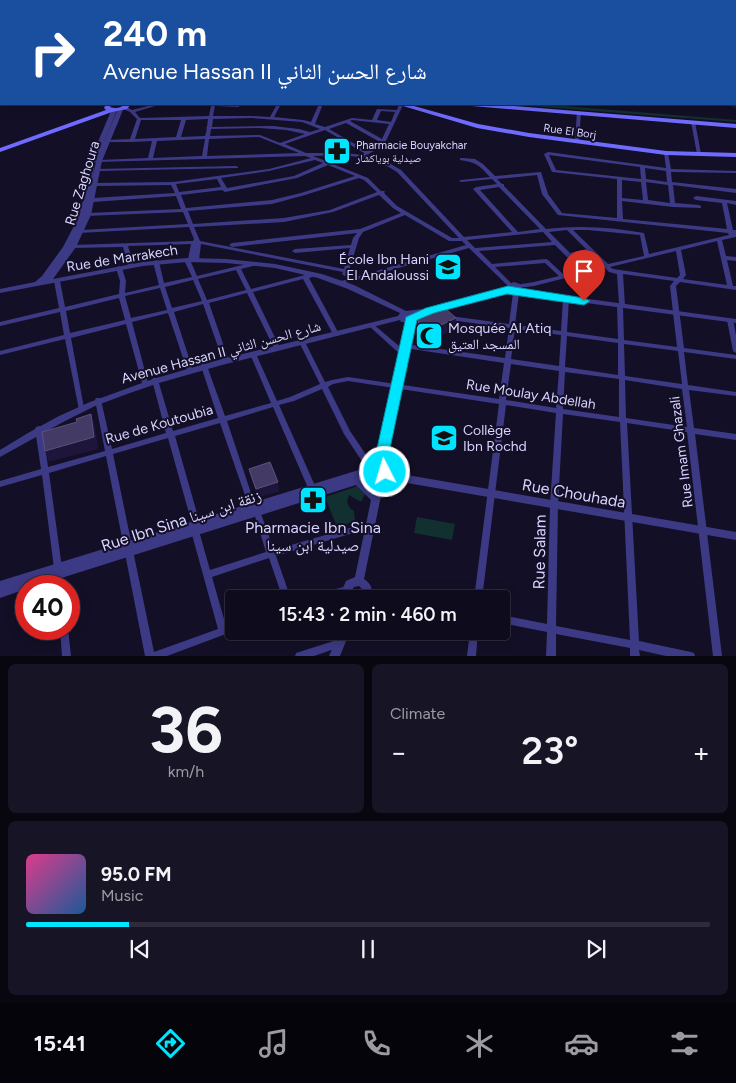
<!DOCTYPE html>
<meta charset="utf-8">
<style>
body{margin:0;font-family:Figtree,"Noto Naskh Arabic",sans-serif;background:#171425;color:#f1f3f6;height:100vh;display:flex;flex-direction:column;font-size:19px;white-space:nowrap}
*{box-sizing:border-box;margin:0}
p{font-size:16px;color:#9b9ba3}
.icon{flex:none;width:28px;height:28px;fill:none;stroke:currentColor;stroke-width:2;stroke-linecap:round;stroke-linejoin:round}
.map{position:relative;height:656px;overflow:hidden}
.drawer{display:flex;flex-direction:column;gap:8px;padding:8px;background:#08060f;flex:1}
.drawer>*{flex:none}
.banner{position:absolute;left:0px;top:0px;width:736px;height:105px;box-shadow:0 2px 12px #0003,0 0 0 1px #2e2b3b;background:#1a4fa0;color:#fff;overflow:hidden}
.speed{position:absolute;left:15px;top:575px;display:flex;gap:10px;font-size:25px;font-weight:700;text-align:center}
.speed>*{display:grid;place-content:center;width:65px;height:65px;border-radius:50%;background:#0e0b1c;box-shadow:0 2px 12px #0003,0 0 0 1px #2e2b3b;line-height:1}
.speed .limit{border:8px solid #d22;background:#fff;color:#111}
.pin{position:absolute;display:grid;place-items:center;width:42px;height:42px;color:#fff;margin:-51px -21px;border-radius:50% 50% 50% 0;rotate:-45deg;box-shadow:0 0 5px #0007}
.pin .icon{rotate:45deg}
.me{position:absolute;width:55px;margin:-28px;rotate:355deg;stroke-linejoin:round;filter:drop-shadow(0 0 4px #0008)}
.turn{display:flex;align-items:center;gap:18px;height:105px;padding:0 20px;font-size:22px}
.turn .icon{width:65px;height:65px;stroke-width:2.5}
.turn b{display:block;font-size:35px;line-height:42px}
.big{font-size:38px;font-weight:600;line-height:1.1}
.drawer .card{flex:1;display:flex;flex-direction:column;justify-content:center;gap:8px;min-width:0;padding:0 18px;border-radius:8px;background:#171425}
.drawer .dial{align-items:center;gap:0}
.dial b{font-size:65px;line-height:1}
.song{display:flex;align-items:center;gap:15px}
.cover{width:60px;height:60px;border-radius:8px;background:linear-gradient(135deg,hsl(330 70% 55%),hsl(210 70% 35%))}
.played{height:5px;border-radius:2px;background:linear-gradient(90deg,#00e5ff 15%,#2e2b3b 15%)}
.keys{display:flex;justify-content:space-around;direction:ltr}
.heat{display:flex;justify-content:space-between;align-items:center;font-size:28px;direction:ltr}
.drawer .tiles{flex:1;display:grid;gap:8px;grid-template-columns:1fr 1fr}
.card:last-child{grid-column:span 2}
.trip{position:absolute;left:225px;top:590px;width:285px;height:50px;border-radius:5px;background:#0e0b1c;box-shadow:0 2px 12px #0003,0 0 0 1px #2e2b3b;font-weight:600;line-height:50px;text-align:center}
.tabs{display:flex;height:80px;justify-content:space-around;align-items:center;background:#06040b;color:#9b9ba3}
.tabs .icon{width:35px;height:35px}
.tabs .selected{color:#00e5ff}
.tabs b{font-size:22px;color:#f1f3f6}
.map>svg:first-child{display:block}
</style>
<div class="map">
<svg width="736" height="656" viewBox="0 0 736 656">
<rect width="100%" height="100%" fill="#130f26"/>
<!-- green -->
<path fill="#12302f" d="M505 104H539L736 120V122Z
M361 485 366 492 361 502 349 495 347 502 350 508 354 511 355 521 337 527 325 497Z
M417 517 455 524 452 540 414 533Z"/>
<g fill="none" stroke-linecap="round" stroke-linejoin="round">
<!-- river -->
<path stroke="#0c2248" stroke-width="10" d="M113 1 114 0
M735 103H736"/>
<!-- minor -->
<path fill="#3d3a85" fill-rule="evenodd" d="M81 0H85L86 1H82Z
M0 72H1V74H0Z
M156 104H162L135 112 139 117 141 118 209 116 211 106 183 105 181 104 237 105 239 106V107L215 106 213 116H252L270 117 277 104H281L274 117 303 120 311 122 319 104H323L315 124 325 127 352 118 372 120 377 109 397 110 399 104H403V105L384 145 367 155 384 160 401 170 464 237 512 232 473 189 476 187 497 184 492 179 461 182 459 181 461 180 490 177C478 164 477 163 460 160V158H462L475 159 483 164 495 176 541 172 548 194 562 213 617 218V179L552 172 544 154 548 152 666 168 664 153 666 152 668 153 671 169 736 171V173L671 172 672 182 736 189V193L673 185 675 203 699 205 701 206V208L673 207 622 201 623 219 727 229 722 203 696 200 693 198 696 196 736 201V205L727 203 733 230H736V237L722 240 726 256 736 257V261L727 260 733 286H736V290L680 282 676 286 684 348 736 355V359L684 352 688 385 736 392V396L689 390 694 428 736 434V440L695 434 722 656H713L687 432 627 423 639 641 691 652 694 653 695 656H666L639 650 640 656H630V648L556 634V656H546L547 632 501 623V615L547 624 550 505 556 413 506 405 482 599H474L499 404 348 381 333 384 328 387 350 431 373 465 374 467 373 469 370 470 367 469 344 434 322 389 294 401 279 405 316 488 315 490 312 491 309 490 308 488 273 407 227 421 256 508 259 509 260 511 274 550 370 522 373 523 374 525 373 527 370 528 276 556 291 599H283L269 558 212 577 226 626 234 623V631L167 656H145L106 456 49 473 62 568 61 571 58 572 55 571 54 568 42 475 0 487V481L41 469 35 429 36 427 39 426 42 427 43 429 48 467 105 451 95 400 96 398H100L101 400 112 449 166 433 152 380 153 378H157L158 380 173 431 218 418 201 366 202 364H206L207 366 225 416 271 403 250 354 251 352H253L256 354 277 401 290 397 320 384 299 342 302 340 305 342 325 382 332 380 348 377 499 399 504 363 405 348 402 346 405 344 505 358 509 328 450 320 447 318 450 316 509 324 513 293 516 291 519 293 515 325 561 331 563 299 566 297 569 299 567 332 618 339 617 306 619 304 617 274 609 272 605 268 534 286 517 288 514 286 515 285 534 282 559 276 545 263 495 267 514 286 511 288 509 287 469 248 342 284H338L337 283 338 282 466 245 462 241H449L405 215 363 232 359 238 348 274 345 276 342 274 343 272 201 244 199 260 196 262 194 260 191 262 197 276 255 262 258 264 257 265 241 269 251 289 305 275 314 273 316 274 317 275 316 276 309 278 339 334 338 336H334L303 279 253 292 280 348 277 350 274 348 247 293 209 303 229 361 226 363 223 361 203 304 174 312 193 370 192 372H188L187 370 168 313 132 322 148 383 147 385H143L142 383 126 324 71 338 84 408 83 410H79L65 339 0 355V351L64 335 60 312 0 326V322L59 308 54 281 57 279 60 281 65 307 119 294 120 281 116 268 119 266 122 268 126 281 125 293 159 285 153 262 156 260 159 262 164 283 192 277 184 260 185 259H188L191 244 128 246 134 266 131 268 128 266 123 247 71 248 70 247 73 245 193 241 194 239 189 227 79 233 78 232 81 230 188 224 183 212 86 216 85 215 88 213 181 209 176 196 93 202 90 200 93 198 175 193 171 185 95 186 92 184 93 183 173 182 269 169 311 158 305 156 97 162V160H99L148 158 152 141 132 142H107L105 141 107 140 130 139 137 119 130 112 123 109V107H127L132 110ZM381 111 395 112 391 122 377 120ZM252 118 302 122 320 129 310 132 299 129 273 126 212 127 213 119ZM208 119 207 127 206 128 207 129 205 136 181 137 186 120ZM141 120H181L176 137 135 139ZM352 120 389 124 382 139 350 121ZM346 123 380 142V143L367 151 329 129ZM260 128 286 130 305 134 280 143 260 135 210 136 211 129ZM325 130 364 153 363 155 345 153H306L285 144ZM259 137 299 153 207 156 209 139ZM205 139 202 156 153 158 157 141ZM549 155 640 167 641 179 556 170ZM313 156C344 155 370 154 397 172L459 238H452L397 206 384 193 385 192 384 191H381L368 178ZM315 160 323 163 294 176 227 188 221 178 269 171ZM328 165 355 176 301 193 272 200 186 208 181 195 222 190 225 192 297 178ZM645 168 666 171 667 182 646 179ZM537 175 542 194 558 215 728 233 729 235 649 254 644 233C611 227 579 225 546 229L504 186V184H502L497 179ZM359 178 364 180 377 192 330 210 284 218 193 224 188 211 272 204 305 195ZM217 179 221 187 179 192 176 184ZM622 180 641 182 643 200 622 198ZM646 182 668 185 670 203 648 200ZM499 187 540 229 518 232 480 190ZM379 195 393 208 401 213 360 229 232 243 229 245 232 247 357 233 353 238 351 245 295 249 292 251 295 253 350 248 344 269 200 241 194 227 284 222 333 212ZM567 230 586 249 570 253 549 232ZM573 230H588L640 235 644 256 608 264ZM543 232 552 242 475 248 467 240ZM717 241 727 285 683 279 686 275 681 250ZM555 245 581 271 564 275 548 260 546 259 492 264 479 251ZM676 251 680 275 677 278 613 269 610 267ZM589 252 602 266 586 270 572 256ZM236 270 246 290 207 300 198 279ZM623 274 674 281 670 286 677 347 624 340 623 308 625 306ZM193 280 202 301 172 308 165 287ZM160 288 167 310 131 318 125 296ZM119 298 125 320 70 333 66 311ZM515 329 561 335 559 366 511 359ZM567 336 618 343V375L565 367ZM624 344 678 351 682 384 625 376ZM511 364 559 371 556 408 506 400ZM565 372 619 379V417L563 409ZM625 380 682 389 687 427 626 418ZM563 414 620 422 630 640 556 626 558 505ZM220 423 249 507 250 509 253 510 266 552 210 570 199 531 198 529 195 528 192 529 191 531 218 629 154 652 113 454 168 438 192 524 193 526 196 527 199 526 200 524 175 436Z
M577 111 581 112 579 142 577 143 575 142Z
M691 121 695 122 701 154 699 155 697 154 691 122Z
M236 166 238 167V168L97 171 95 170 97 169Z
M421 312 433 314 436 316 433 318 419 315 418 314Z
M730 318 733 320 736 335V353L733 351 727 320Z
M371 323 373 324 405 351 406 353 405 355H401L369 326 368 325 369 324Z
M56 571 59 572 60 575 61 586H53L52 575 53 572Z
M347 586 350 587 351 590 350 593C335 598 326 599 310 599L311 596 314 595Z
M366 590 394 595 397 596 398 599 366 598 363 597 362 594 363 591Z
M60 629H68L71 656H62Z
M470 631H478L476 656H467Z
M340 639 343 640 344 643 343 646 340 647 314 656H295L296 653 299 652Z"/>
<!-- tertiary -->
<path fill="#3d3a85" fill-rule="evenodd" d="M156 0H160V1H156Z
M698 0H703L704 1H699Z
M735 18H736V21H735Z
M120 108 123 110 102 161 91 215 76 247 53 279 143 262 187 258 226 259 275 264 322 274 354 285 406 311 430 308 506 289 509 284 514 282 520 284 522 290 736 319V323L519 294 514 296 507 293 430 312 415 314 417 317 414 321 386 453 389 474 407 475 736 532V540L407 483 384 481 364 579C372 584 374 591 368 599H345L342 590 346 581 355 577 371 500 356 485 36 586H26V589L0 598V581L365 468 371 462H378V453L406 322H401L400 320 222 365 159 383 127 394 95 406 65 421 0 457V450L28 433 59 416 90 402 153 379 222 359 398 316 400 313 348 289 318 278 275 268 226 263 187 262 143 266 0 293V289L35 282 42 276 63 247 76 222 83 201 89 163 111 111 116 110 117 111 95 163 93 177 96 161 117 110ZM376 469H379L380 474H374V470ZM372 481 375 482 373 490 365 482ZM359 586 362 589 361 592 357 596 353 593 352 590 354 587Z
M319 592 327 596 328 599H315L314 597 315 594Z
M340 631H350L340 656H329Z"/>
<!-- secondary -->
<path fill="#6f6bff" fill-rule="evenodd" d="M106 104H112L110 107C116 109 121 108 125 104H131L127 109 112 112 0 152V148L106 110 104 108Z
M403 104H407L478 124 529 133 666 151 736 153V157L666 155 529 137 477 128 403 106Z
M469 104H491L736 124V128L472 106Z"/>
<!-- trunk -->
<path fill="#e055d1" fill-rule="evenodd" d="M722 0H732L733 1H723Z
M735 57H736V62H735Z"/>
</g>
<!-- wall -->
<path fill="#312854" d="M419 317 456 318 455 329 425 343 417 342Z
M249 469 279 491 258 497 251 477Z"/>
<!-- shaded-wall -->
<path fill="#1d163a" d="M456 318 455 329 425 343 426 332Z
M91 414 95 426 98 449 49 462 45 451Z
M278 482 279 491 258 497 256 489Z"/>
<!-- building -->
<path fill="#433a66" stroke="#5a527e" d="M438 309 447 310 456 318 426 332 418 331 419 317Z
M91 414 94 437 45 451 42 432 77 422 76 419Z
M270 462 278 482 256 489 249 469Z"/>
<!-- route -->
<path fill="#00e5ff" stroke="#0095a6" d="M508 286 584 298 590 301 584 305 507 294 434 313 417 320 389 453V466L392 472 390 476 385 478 381 476 376 466V453L406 317 426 308Z"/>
<!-- icons -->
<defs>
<g id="pharmacy-square" transform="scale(1.4375)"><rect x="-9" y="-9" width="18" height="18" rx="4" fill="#00e5ff" stroke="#130f26"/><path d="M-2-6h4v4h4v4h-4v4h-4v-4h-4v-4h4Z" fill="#111"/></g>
<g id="school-square" transform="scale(1.4375)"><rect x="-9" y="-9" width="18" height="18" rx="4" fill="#00e5ff" stroke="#130f26"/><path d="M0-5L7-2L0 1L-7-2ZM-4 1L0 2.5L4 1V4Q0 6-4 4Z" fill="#111"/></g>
<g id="mosque-square" transform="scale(1.4375)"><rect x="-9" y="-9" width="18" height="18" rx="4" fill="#00e5ff" stroke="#130f26"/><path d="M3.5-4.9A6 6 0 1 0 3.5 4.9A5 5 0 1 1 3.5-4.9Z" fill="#111"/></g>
</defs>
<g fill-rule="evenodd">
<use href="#pharmacy-square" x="337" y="151"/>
<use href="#school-square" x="448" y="267"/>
<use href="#mosque-square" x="429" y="336"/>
<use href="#school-square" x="444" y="438"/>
<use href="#pharmacy-square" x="313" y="500"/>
</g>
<g text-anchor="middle" stroke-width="4" stroke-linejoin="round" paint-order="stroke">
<!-- far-street labels -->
<g font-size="11" fill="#d9d4ff" stroke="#130f26">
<text transform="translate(570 131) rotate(8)" y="4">Rue El Borj</text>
</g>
<!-- far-poi labels -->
<g font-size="11" fill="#d9d4ff" stroke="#130f26" text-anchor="start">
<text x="356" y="149">Pharmacie Bouyakchar<tspan x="356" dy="13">صيدلية بوياكشار</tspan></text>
</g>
<!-- street labels -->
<g font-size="14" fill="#d9d4ff" stroke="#130f26">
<text transform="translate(82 183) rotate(-73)" y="5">Rue Zaghoura</text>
<text transform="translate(122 258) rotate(-9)" y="5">Rue de Marrakech</text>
<text transform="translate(221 352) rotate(-15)" y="5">Avenue Hassan II شارع الحسن الثاني</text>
<text transform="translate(531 394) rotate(9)" y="5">Rue Moulay Abdellah</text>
<text transform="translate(159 424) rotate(-16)" y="5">Rue de Koutoubia</text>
<text transform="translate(681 452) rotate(-97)" y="5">Rue Imam Ghazali</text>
</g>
<!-- poi labels -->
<g font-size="14" fill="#d9d4ff" stroke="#130f26" text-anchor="start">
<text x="429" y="264" text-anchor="end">École Ibn Hani<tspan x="429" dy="16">El Andaloussi</tspan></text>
<text x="448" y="333">Mosquée Al Atiq<tspan x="448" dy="16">المسجد العتيق</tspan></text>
<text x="463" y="435">Collège<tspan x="463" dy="16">Ibn Rochd</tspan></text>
</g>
<!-- near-street labels -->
<g font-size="16" fill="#d9d4ff" stroke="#130f26">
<text transform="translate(574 493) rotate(10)" y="6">Rue Chouhada</text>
<text transform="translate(181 520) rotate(-18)" y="6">Rue Ibn Sina زنقة ابن سينا</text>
<text transform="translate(539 552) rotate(-89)" y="6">Rue Salam</text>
</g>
<!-- near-poi labels -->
<g font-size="16" fill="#d9d4ff" stroke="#130f26">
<text x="313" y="533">Pharmacie Ibn Sina<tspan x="313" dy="18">صيدلية ابن سينا</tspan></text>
</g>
</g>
</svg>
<div class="speed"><div class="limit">40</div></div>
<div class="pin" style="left:584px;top:301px;background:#d93025"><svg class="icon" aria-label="arrive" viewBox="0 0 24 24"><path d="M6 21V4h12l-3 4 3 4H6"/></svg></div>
<svg class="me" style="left:385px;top:472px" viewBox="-20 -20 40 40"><circle r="17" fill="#00e5ff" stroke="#fff" stroke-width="3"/><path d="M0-11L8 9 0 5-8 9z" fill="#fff"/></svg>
<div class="trip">15:43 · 2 min · 460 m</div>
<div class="banner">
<div class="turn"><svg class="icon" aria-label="right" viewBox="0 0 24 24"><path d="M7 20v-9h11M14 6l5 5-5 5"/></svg><div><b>240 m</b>Avenue Hassan II شارع الحسن الثاني</div></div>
</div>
</div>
<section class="drawer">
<div class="tiles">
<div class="card dial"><b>36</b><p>km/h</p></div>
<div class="card"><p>Climate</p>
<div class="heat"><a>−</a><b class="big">23°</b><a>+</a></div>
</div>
<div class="card">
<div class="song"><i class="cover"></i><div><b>95.0 FM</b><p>Music</p></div></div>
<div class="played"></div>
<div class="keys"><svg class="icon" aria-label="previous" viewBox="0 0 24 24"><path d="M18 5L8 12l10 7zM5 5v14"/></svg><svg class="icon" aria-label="pause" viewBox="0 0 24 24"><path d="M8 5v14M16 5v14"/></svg><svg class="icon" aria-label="next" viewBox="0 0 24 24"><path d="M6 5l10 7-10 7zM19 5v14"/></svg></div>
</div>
</div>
</section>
<nav class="tabs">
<b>15:41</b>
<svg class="icon selected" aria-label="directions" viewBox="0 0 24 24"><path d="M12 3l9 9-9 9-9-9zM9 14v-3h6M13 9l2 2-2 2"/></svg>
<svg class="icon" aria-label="music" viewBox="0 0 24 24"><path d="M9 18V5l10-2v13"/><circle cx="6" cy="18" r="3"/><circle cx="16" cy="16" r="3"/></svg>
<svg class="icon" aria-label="phone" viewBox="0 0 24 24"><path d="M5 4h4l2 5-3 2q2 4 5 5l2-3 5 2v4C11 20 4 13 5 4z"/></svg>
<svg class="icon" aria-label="climate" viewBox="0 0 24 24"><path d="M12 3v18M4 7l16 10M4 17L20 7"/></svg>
<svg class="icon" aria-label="car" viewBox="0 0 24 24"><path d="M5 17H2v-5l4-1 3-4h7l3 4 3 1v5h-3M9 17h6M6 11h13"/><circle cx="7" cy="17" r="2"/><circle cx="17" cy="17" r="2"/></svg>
<svg class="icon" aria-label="filters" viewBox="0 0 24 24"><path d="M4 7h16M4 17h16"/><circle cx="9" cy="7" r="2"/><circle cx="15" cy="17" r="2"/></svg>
</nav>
